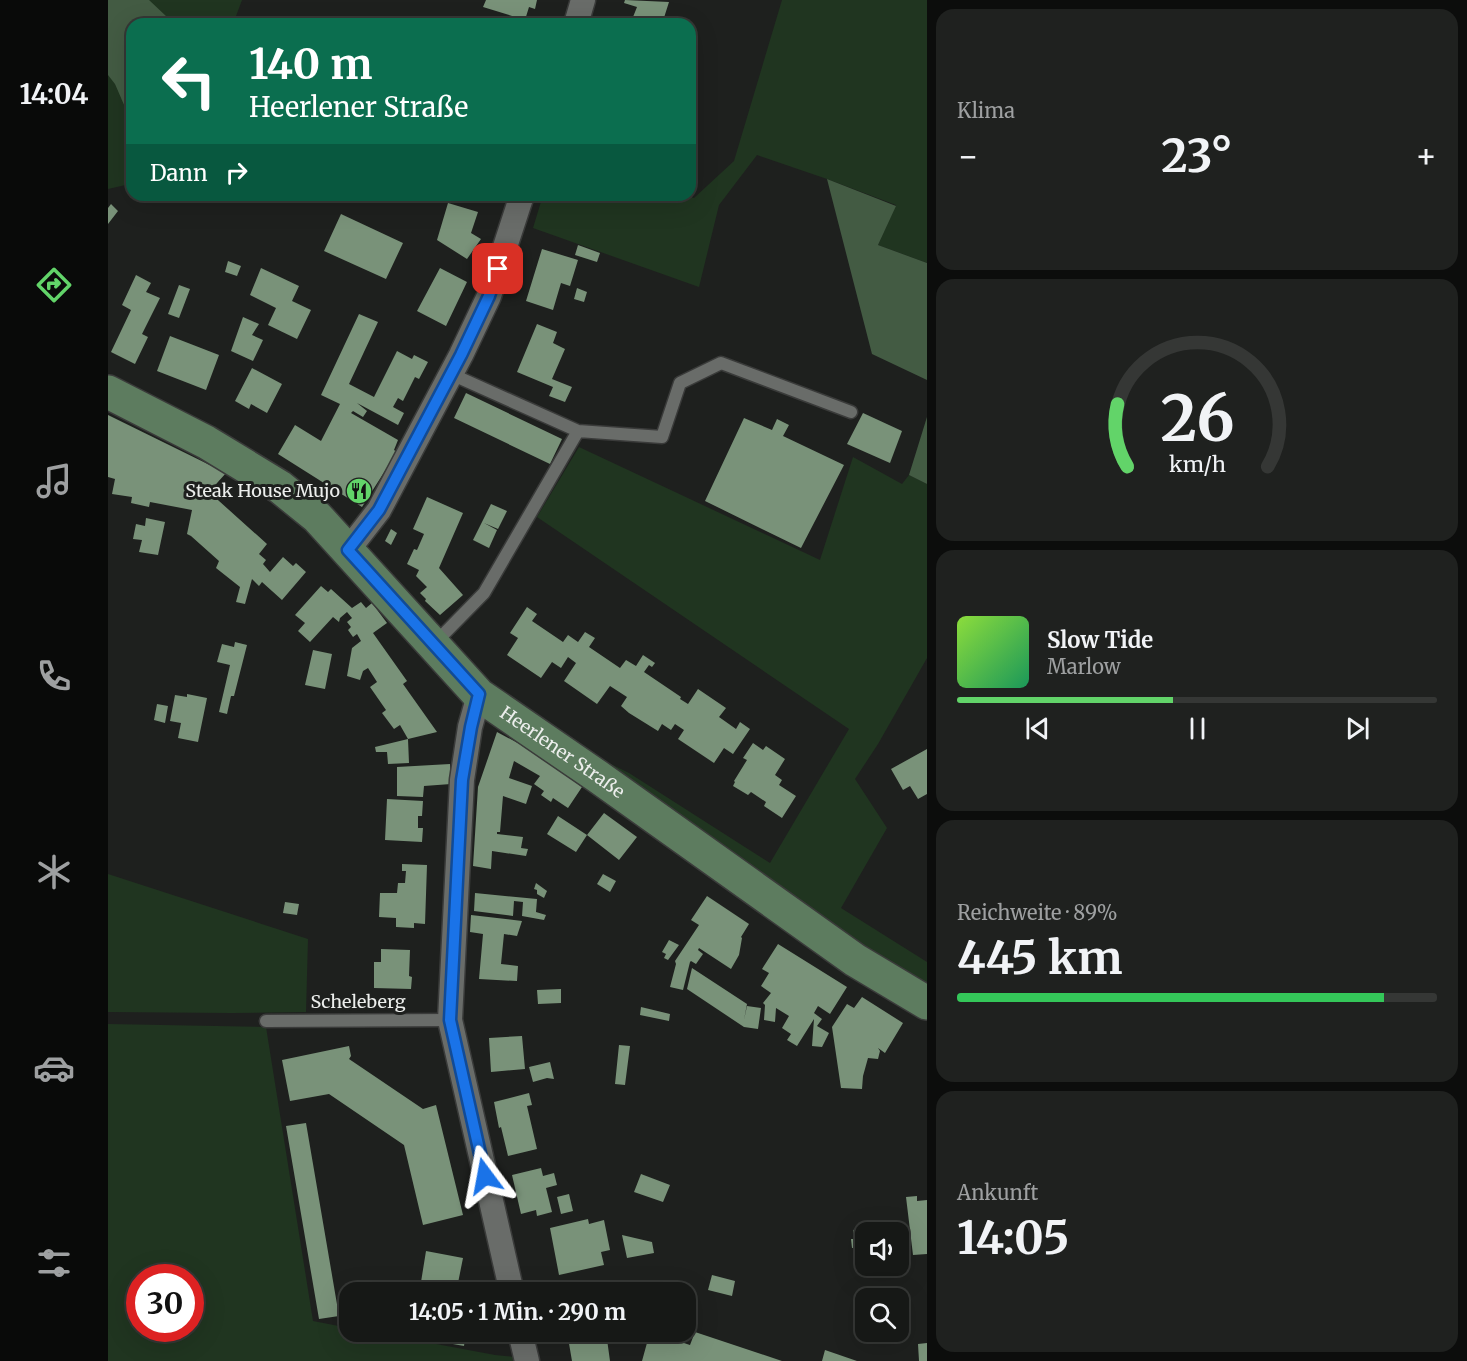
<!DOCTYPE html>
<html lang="de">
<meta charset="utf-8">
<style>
body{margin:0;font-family:Merriweather,serif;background:#1f211f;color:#f1f3f6;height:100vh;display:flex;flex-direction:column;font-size:22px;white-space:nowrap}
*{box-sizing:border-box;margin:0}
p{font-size:20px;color:#9ea0a1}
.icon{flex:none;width:33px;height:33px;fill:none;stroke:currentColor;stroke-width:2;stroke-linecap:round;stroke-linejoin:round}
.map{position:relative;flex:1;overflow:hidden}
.side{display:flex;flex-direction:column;gap:9px;padding:9px;background:#0c0d0c;width:540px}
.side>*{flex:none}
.banner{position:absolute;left:18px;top:18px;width:570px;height:183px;border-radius:18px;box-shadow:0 6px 24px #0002,0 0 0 2px #353735;background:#0b6e4f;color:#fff;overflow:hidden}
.fabs{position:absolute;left:747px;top:1222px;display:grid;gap:12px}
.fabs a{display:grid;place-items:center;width:54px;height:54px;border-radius:12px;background:#161816;box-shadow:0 6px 24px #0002,0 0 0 2px #353735;font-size:30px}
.speed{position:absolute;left:18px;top:1264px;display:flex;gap:12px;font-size:30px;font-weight:700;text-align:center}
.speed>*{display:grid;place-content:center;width:78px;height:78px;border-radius:50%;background:#161816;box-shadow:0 6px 24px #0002,0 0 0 2px #353735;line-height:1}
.speed .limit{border:9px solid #d22;background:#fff;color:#111}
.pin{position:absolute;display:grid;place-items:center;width:51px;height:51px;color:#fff;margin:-26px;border-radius:12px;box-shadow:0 3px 9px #0006}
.me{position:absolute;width:66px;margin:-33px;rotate:347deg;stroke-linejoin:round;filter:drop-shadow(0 0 4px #0008)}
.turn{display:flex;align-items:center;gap:21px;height:126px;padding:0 24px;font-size:27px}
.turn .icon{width:78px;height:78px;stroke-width:2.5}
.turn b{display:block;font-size:42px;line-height:51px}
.then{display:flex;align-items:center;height:57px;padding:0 24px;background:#0003;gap:12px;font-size:22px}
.big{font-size:45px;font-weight:700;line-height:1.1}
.side .widget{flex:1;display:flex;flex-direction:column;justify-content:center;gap:9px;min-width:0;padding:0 21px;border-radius:18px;background:#1f211f}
.side .dial{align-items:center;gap:0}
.dial svg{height:156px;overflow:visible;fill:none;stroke:#353735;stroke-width:7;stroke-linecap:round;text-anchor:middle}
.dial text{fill:#f1f3f6;stroke:none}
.song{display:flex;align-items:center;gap:18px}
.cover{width:72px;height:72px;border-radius:9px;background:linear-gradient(135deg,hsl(90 70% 55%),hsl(150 70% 35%))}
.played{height:6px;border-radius:3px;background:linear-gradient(90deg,#62d469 45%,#353735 45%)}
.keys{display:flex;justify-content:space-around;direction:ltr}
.heat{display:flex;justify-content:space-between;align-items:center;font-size:33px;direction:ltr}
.charge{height:9px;border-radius:4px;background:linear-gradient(90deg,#34c759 89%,#353735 0)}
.trip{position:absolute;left:231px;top:1282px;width:357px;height:60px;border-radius:18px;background:#161816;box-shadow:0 6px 24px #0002,0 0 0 2px #353735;font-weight:700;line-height:60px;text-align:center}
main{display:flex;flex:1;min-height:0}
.tabs{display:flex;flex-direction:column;width:108px;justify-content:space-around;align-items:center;background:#090a09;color:#9ea0a1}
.tabs .icon{width:42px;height:42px}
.tabs .current{color:#62d469}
.tabs b{font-size:27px;color:#f1f3f6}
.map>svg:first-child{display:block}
</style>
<main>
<nav class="tabs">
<b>14:04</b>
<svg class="icon current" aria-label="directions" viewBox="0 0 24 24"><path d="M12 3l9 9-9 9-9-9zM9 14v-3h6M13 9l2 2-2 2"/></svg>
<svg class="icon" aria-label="music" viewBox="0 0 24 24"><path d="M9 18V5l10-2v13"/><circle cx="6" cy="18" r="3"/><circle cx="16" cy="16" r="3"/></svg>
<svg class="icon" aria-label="phone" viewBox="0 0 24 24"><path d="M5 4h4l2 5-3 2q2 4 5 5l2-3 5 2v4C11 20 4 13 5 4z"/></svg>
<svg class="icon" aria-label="climate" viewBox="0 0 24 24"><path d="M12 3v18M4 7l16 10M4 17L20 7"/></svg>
<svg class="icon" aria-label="car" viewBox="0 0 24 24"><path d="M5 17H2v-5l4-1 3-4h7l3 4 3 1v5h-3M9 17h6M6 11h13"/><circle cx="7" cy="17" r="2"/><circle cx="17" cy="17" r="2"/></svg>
<svg class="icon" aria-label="filters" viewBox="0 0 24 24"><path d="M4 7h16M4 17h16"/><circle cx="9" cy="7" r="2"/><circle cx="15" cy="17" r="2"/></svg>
</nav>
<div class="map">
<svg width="819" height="1361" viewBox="0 0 819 1361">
<rect width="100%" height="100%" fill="#1e201e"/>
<!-- green -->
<path fill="#203520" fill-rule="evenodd" d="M0 0H134L125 24H24V179L22 184 0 189Z
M674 0H819V263L770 245 788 205 719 179 649 155 611 205 591 287 425 228 435 195H575L586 198 626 161Z
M471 447 712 560 745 457 794 484 801 475 819 484V658L770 744 747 779 779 828 733 908 819 962V988L497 769 503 764 521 773 662 863 741 729 429 517Z
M0 874 200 939 198 1012 124 1013 0 1012Z
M0 1024 158 1027 205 1321 241 1328 242 1332H264L387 1355 408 1357 409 1361H0ZM32 1278H82V1329H32Z"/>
<!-- forest -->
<path fill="#435b43" d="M0 0H41L59 17V24H24V116L20 114 7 84 0 75Z
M719 179 788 206 770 245 819 263V380L764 354Z
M819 417V484L801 475Z"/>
<!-- building -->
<path fill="#799279" d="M378 0H429L427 9 421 7 417 20 375 7Z
M517 0 561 2 554 24H547L525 17 529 7 516 3Z
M340 203 370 212 363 233 373 239 359 259 329 240Z
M3 204 10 211 0 224V208Z
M233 214 295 243 278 279 216 251Z
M470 245 492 253 489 262 467 255Z
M434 249 470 260 462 286 453 283 445 310 418 301Z
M120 261 133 266 129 276 117 272Z
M153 268 191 286 184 301 203 310 189 339 160 325 168 308 142 295Z
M332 268 359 282 338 326 309 311Z
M28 275 43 283 38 292 52 298 34 334 40 337 27 364 3 352 23 310 14 305Z
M71 285 82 289 71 318 60 314Z
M469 288 479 292 476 302 466 299Z
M251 314 270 322 241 384 266 397 289 351 304 359 306 355 320 362 311 379 307 377 295 401 290 398 285 407 296 413 290 425 249 403 259 411 255 417 245 411 243 413 290 440 286 450 289 452 254 507 170 454 187 425 213 441 232 404 213 395Z
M135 317 151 324 144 335 155 340 145 361 123 351Z
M429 324 449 332 445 343 457 349 444 379 464 387 457 402 441 396 445 387 409 372Z
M62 336 111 355 98 390 49 371Z
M144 368 174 384 159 413 143 404 141 409 127 401Z
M358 393 454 439 442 464 346 418Z
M755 413 794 431 782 463 739 444Z
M0 415 118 473 101 492 159 544 151 554 158 560 155 564 162 572 175 557 185 566 188 563 198 572 174 600 154 582 151 586 144 579 137 604 128 602 132 587 108 568 111 561 83 536 79 534 84 510 42 502 41 507 23 503 24 497 4 494 7 479 0 477Z
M636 418 664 430 669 419 681 425 675 436 736 465 693 548 597 501Z
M319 497 355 513 331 568 355 595 332 615 317 601 318 599 312 593 319 587 308 576 311 570 299 564 306 549 309 550 316 534 305 529Z
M383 504 399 511 390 529 376 523 389 530 381 548 365 540Z
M38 518 57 522 50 555 31 552 34 540 25 539 28 524 37 526Z
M283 529 289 533 283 545 277 541Z
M213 586 220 592 223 589 244 608 253 602 258 608 264 603 279 623 265 633 299 681 295 684 329 732 300 739 292 725 286 729 274 713 278 710 262 687 269 682 260 668 255 671 252 680 239 676 244 648 253 641 249 634 245 637 240 630 243 627 239 622 244 618 239 612 232 618 231 622 225 617 202 642 190 631 197 623 187 615Z
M419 607 429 614 424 621 455 642 460 635 470 642 477 632 487 638 481 647 512 668 518 660 528 666 535 655 547 663 544 667 541 665 536 672 573 697 572 699 580 704 590 689 618 708 611 717 628 729 632 722 642 729 625 754 616 748 606 763 570 739 576 730 567 724 563 730 554 724 550 731 521 713 513 706 519 697 502 686 489 704 456 681 468 663 460 657 453 668 444 662 433 678 399 655 410 638 402 633Z
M127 642 139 645 126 696H123L119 714 111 712 122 665 109 662 114 644 126 647Z
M205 650 224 654 217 689 197 685Z
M79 694 99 698 90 742 70 738 73 723 62 721 67 695 79 697Z
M49 704 60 706 57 723 46 720Z
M389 732 438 758 441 763 474 787 460 808 445 798 443 802 433 795 436 791 426 784 432 776 406 761 401 778 424 786 418 804 395 796 392 832H389V834L415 837 413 848 420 849 418 856 384 851 383 869 365 866 370 787Z
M300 739 301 763 280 764 279 752H268L267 747Z
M645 743 655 750 658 746 677 759 667 775 674 780 671 785 688 796 674 818 656 806 658 802 643 792 640 795 625 786 627 782 626 781 639 760 635 758Z
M819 749V794L810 799 802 786 795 790 783 769Z
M342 764 343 784 316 786 315 797 289 796V767Z
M279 799 315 801 314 816H310V828H315L314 842 277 840Z
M496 813 529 837 511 860 479 835Z
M450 816 479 835 468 852 439 834Z
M294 864 319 865 317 924 306 923V928L288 927V918L271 917 272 893H289L290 883H297L298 871H294Z
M495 874 508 881 502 892 489 884Z
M428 883 439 891 436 898 429 894V890L426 889Z
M367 893 429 899 428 912 438 915 436 920 414 916 415 902 406 901 405 916 366 911Z
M599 896 641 924 633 937 634 938 631 955 623 969 591 948 590 950 595 954 588 964 583 961 582 962 575 990 562 987 568 964 567 961 591 925 583 920Z
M177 902 191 904 189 915 175 913Z
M363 915 414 921 409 936 396 934 393 964 410 966 409 981 371 979 375 934 362 932Z
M561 940 571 945 560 960 556 958 558 954 554 952Z
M670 944 739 987 722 1014 710 1006 706 1013 714 1019 709 1026 721 1033 714 1047 704 1046 706 1019 689 1046 679 1040 683 1034 674 1028 681 1016 668 1008 667 1022 656 1020 657 1005 655 1003 663 993 653 986 661 973 654 969Z
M273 949 302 950 301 976 304 977 303 989 266 988V962H273Z
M584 968 639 1004 636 1020 639 1006 653 1008 650 1029 636 1027 579 989Z
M453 989V1003L430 1004 429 990Z
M754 997 795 1023 777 1053 770 1048 772 1051 770 1059 760 1058 755 1076 754 1089 733 1088 724 1027 739 1004 746 1008Z
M533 1007 562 1014 561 1021 532 1015Z
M414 1036 417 1069 383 1072 381 1038Z
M511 1045 522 1046 517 1085 507 1084Z
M241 1046 243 1056 241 1059 315 1109 328 1105 355 1215 315 1225 296 1145 221 1094 182 1101 174 1060Z
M442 1062 446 1079 439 1078 425 1082 421 1067Z
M421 1093 424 1105 419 1106 429 1149 400 1156 393 1127 391 1128 386 1102Z
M198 1123 231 1316 211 1319 178 1126Z
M433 1168 435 1176 446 1173 449 1185 438 1188 444 1212 429 1216 428 1210 413 1214 404 1175Z
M533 1174 562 1185 555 1202 526 1192Z
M461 1194 465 1211 453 1214 449 1197Z
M809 1196V1201L819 1200V1254L805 1255 798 1197Z
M480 1219 481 1224 496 1220 502 1250 493 1252 496 1265 451 1275 442 1228Z
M753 1229 755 1247 744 1248 743 1239H746L745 1230Z
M514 1235 544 1242 546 1253 519 1258Z
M318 1251 355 1258 349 1288 313 1282Z
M604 1275 627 1281 624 1296 600 1290Z
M491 1287 492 1293H464V1292Z
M318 1332H358L356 1346 317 1339Z
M459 1332H498L502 1361H464Z
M542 1332 582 1345 587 1332 674 1361H534Z
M819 1343V1361H811L810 1344Z
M717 1350 749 1361H714Z"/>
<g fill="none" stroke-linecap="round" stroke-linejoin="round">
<!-- service casing -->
<g stroke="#3a3b3a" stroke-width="15">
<path id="service" d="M343 374 470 431 554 437 572 383 613 363 743 412
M326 644 376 593 470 431
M158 1021 342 1020"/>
</g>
<!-- minor casing -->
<g stroke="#3a3b3a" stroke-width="27">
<path id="minor" d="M468 24 475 0
M240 550 271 510 353 355 381 296 414 195
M371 695 362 727 354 780 342 1020 404 1293
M412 1332 419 1361"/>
</g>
<!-- secondary casing -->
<g stroke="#3a3b3a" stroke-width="36">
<g id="secondary">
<path id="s1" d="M0 392 98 442 172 487 209 517 371 695 489 776 747 960 819 1003"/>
</g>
</g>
<!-- service -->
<use href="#service" stroke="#696c69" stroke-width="12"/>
<!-- minor -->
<use href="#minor" stroke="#696c69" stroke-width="24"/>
<!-- secondary -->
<use href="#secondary" stroke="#5d7c5f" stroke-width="33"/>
</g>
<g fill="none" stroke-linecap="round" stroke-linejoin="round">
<!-- route casing -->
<g stroke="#114b97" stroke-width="15">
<path id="route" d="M377 1176 342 1020 354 780 363 727 371 694 240 550 271 510 353 355 381 296 390 269"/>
</g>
<!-- route -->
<use href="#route" stroke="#1a73e8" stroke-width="10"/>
</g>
<!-- icons -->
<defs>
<g id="restaurant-disc" transform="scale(1.35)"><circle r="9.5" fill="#62d469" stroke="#1e201e"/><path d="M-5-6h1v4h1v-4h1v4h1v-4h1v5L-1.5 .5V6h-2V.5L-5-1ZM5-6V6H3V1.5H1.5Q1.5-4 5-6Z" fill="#111"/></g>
</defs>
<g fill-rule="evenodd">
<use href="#restaurant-disc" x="251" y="491"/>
</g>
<g text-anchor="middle" stroke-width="6" stroke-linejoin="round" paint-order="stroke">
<!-- poi labels -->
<g font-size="18" fill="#eceeec" stroke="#1e201e" text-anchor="end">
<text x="232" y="497">Steak House Mujo</text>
</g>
<!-- street labels -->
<g font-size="18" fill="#eceeec" stroke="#1e201e">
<text dy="6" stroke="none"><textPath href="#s1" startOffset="586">Heerlener Straße</textPath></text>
<text x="250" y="1008">Scheleberg</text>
</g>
</g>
</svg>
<div class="fabs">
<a><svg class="icon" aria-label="sound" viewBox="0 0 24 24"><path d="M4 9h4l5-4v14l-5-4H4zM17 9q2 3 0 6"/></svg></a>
<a><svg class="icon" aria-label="search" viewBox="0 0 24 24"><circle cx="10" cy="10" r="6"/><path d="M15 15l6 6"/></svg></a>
</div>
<div class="speed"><div class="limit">30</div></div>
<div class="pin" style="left:390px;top:269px;background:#d93025"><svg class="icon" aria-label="arrive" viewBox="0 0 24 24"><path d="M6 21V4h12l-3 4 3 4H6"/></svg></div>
<svg class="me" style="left:377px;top:1176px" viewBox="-20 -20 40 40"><path d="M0-17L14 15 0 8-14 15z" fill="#1a73e8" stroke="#fff" stroke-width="4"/></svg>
<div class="trip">14:05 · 1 Min. · 290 m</div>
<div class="banner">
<div class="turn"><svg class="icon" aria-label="left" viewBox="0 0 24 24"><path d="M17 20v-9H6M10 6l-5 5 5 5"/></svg><div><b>140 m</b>Heerlener Straße</div></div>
<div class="then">Dann<svg class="icon" aria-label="right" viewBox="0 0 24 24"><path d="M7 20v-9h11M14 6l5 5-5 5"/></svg></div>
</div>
</div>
<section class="side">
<div class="widget"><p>Klima</p>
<div class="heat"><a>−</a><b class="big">23°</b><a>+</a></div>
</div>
<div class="widget dial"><svg viewBox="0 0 100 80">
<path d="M14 69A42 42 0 1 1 86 69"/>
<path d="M14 69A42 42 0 0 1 9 37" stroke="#62d469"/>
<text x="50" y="56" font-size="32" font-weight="700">26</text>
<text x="50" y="72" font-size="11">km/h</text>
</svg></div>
<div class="widget">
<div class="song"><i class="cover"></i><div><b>Slow Tide</b><p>Marlow</p></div></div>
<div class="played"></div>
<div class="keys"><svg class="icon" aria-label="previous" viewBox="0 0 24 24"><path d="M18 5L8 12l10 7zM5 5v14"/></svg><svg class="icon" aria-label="pause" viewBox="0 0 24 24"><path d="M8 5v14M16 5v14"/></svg><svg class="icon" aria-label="next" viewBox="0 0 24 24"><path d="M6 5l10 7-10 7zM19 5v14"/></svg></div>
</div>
<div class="widget"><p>Reichweite · 89%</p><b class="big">445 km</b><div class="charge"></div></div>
<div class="widget"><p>Ankunft</p><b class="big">14:05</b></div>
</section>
</main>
